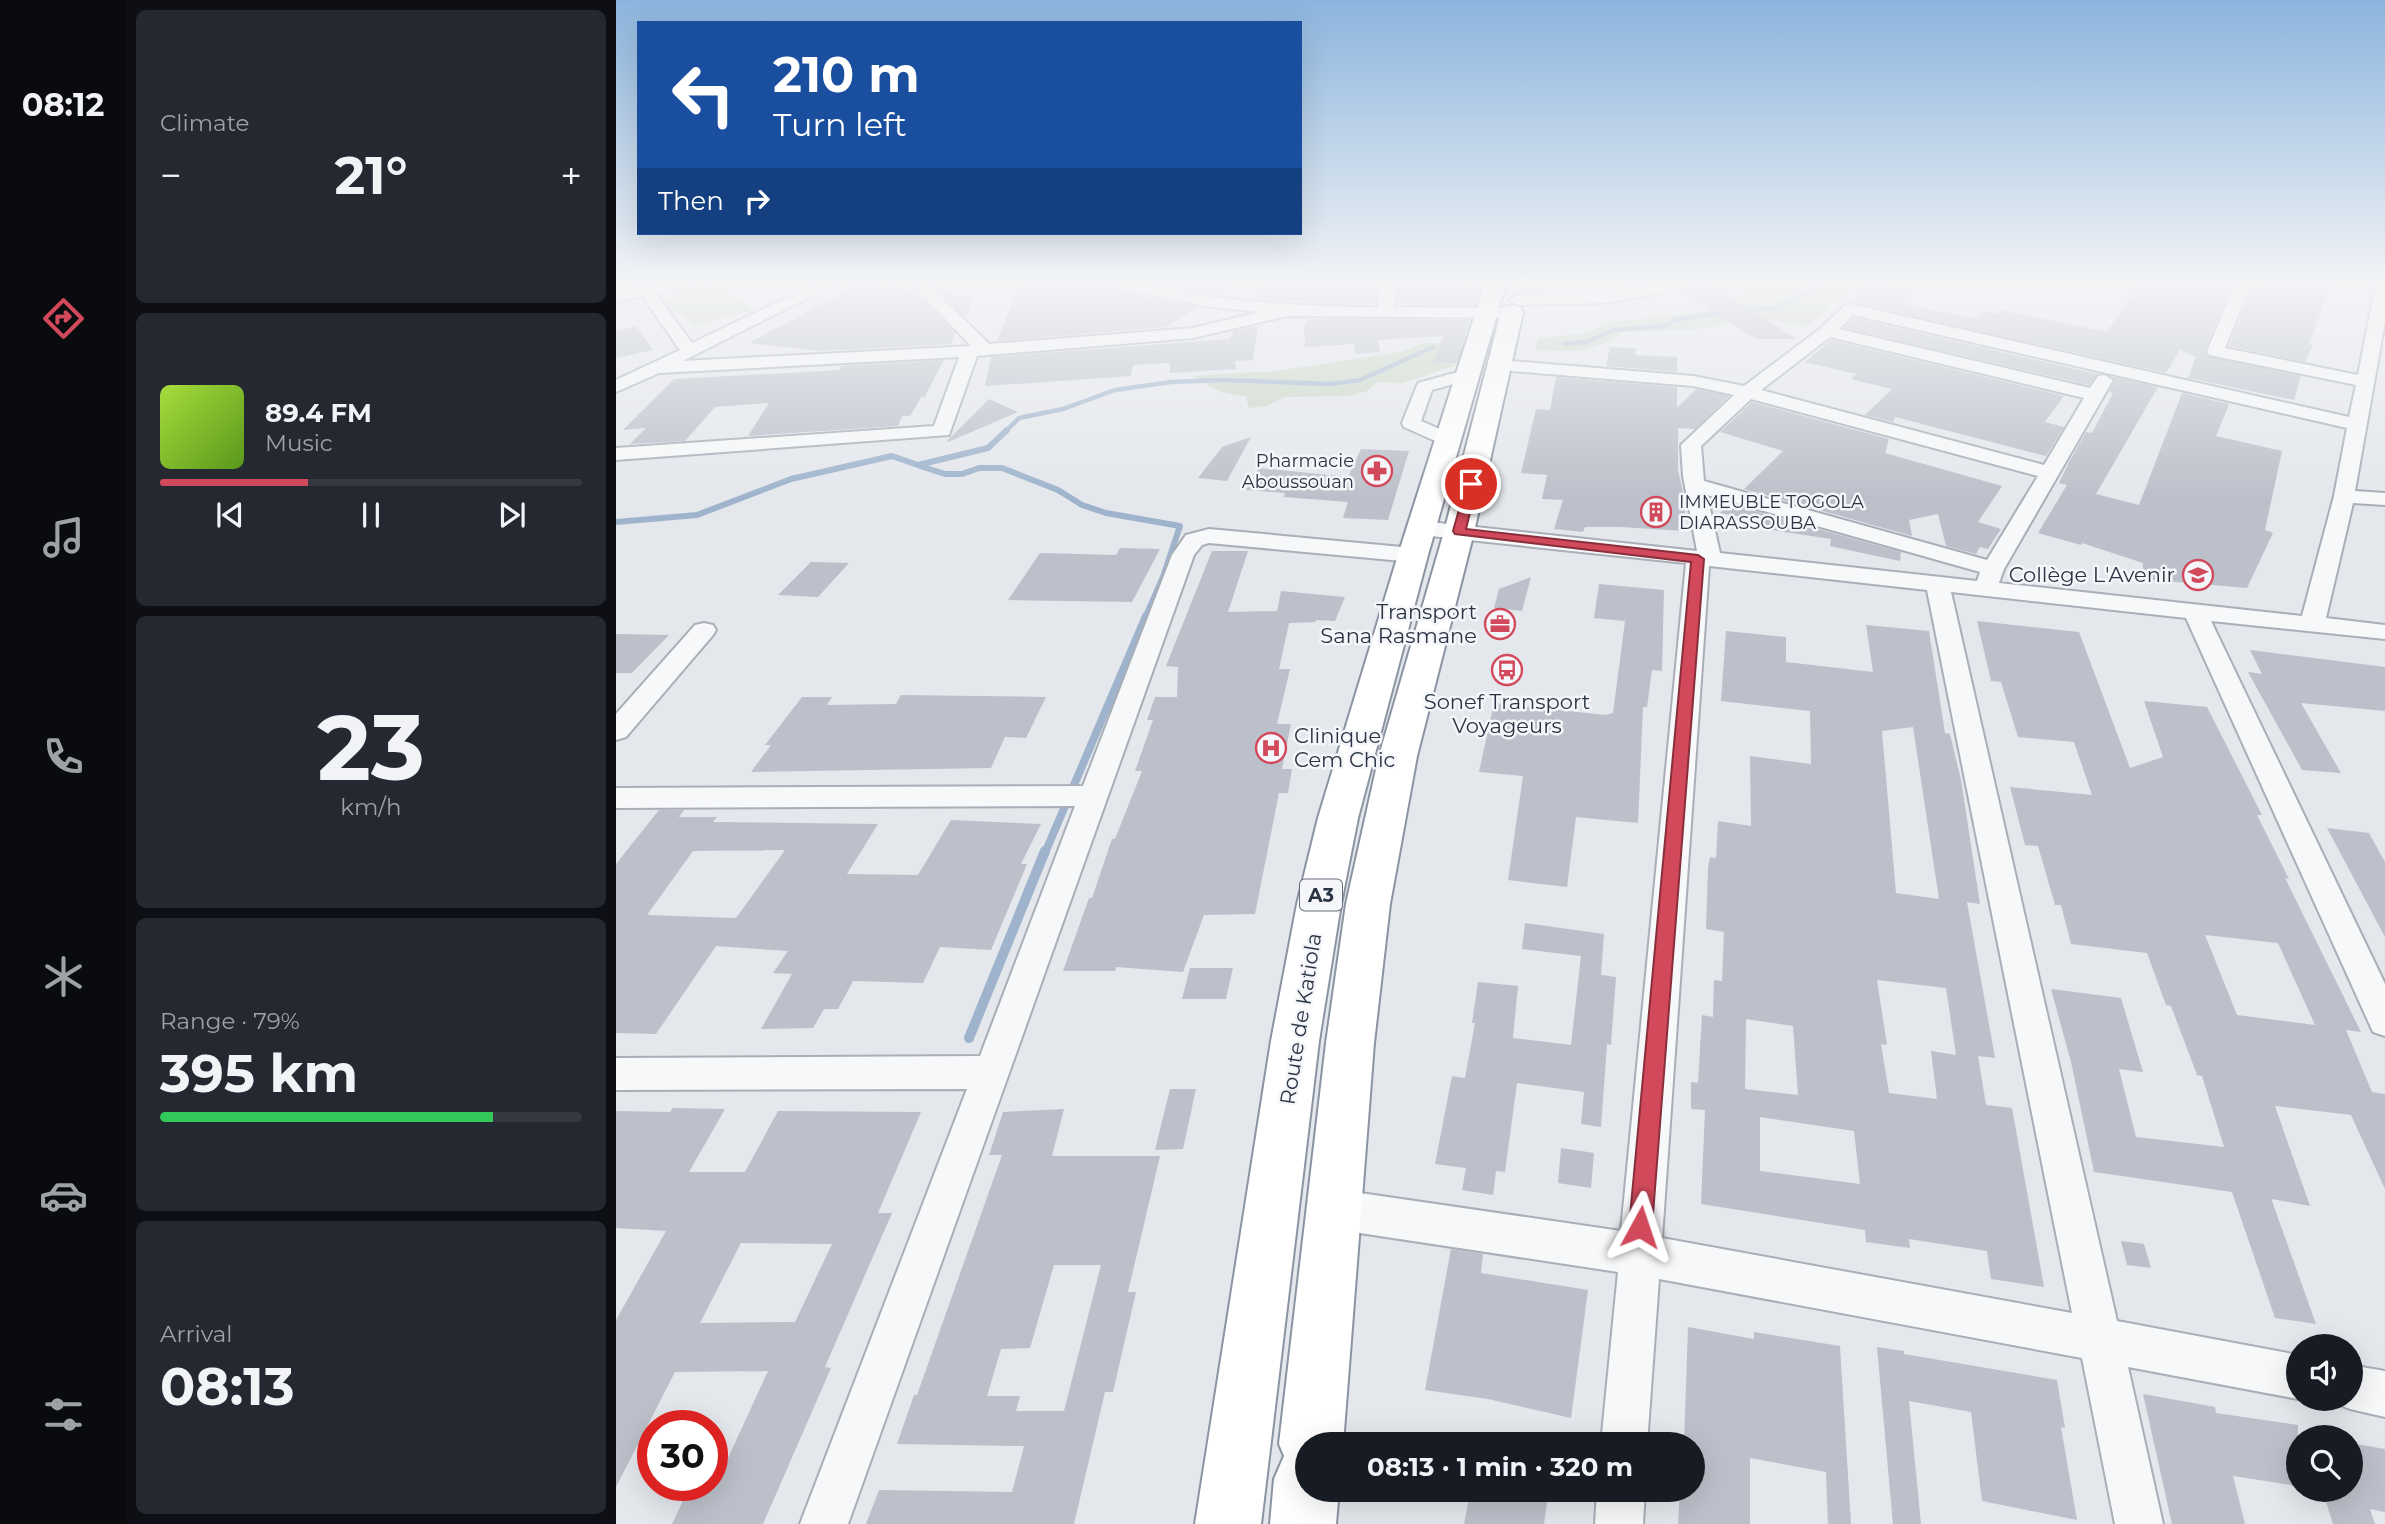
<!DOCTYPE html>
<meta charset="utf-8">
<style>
body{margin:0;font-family:Montserrat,sans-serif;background:#242831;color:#f1f3f6;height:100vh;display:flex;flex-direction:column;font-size:26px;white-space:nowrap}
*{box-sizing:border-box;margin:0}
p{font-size:23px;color:#9ea1a6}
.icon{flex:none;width:38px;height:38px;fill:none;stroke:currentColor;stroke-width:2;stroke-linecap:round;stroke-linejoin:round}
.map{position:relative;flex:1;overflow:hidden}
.details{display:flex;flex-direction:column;gap:10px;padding:10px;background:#0d0f14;width:490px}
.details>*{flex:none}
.guide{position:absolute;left:21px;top:21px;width:665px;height:214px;border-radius:0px;box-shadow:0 7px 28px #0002;background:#1a4fa0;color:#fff;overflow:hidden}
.tools{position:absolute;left:1670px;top:1334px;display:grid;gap:14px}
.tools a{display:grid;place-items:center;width:77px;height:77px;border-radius:50%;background:#171b24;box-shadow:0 7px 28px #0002;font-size:35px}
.speed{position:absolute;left:21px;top:1410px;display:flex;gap:14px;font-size:35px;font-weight:700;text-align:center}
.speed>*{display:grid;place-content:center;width:91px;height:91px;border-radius:50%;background:#171b24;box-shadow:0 7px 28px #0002;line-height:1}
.speed .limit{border:10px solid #d22;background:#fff;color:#111}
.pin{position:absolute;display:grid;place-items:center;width:60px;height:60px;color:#fff;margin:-30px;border:4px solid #fff;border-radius:50%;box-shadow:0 2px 7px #0007}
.me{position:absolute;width:77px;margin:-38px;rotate:5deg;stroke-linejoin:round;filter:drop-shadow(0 0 5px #0008)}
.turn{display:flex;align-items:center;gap:24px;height:147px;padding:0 21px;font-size:32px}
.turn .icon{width:91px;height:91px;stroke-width:2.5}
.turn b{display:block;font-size:49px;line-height:60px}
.then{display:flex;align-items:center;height:66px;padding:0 21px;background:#0003;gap:14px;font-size:26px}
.big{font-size:52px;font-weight:700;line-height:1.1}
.details .card{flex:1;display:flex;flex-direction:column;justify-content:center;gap:10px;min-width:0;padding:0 24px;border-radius:10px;background:#242831}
.details .dial{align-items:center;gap:0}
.dial b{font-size:91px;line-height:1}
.song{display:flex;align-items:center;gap:21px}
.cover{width:84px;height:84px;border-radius:10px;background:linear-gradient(135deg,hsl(80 70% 55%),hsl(90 70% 35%))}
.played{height:7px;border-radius:4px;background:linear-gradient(90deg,#d1495b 35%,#363941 35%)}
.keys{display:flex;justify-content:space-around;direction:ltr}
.heat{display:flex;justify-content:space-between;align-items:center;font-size:38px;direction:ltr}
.charge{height:10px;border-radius:5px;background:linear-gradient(90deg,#34c759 79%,#363941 0)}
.trip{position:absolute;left:679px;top:1432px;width:410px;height:70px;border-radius:35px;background:#171b24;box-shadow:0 7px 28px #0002;font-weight:700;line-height:70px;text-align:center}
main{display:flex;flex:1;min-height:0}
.menu{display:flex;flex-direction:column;width:126px;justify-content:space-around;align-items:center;background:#090b0e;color:#9ea1a6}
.menu .icon{width:49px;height:49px}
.menu .current{color:#d1495b}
.menu b{font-size:32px;color:#f1f3f6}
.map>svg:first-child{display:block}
</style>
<main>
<nav class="menu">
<b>08:12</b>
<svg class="icon current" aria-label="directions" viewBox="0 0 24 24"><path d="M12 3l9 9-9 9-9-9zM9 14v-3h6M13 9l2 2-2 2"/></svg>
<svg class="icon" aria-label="music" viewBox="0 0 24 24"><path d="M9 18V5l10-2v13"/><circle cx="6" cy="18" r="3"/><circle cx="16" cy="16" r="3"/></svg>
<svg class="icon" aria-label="phone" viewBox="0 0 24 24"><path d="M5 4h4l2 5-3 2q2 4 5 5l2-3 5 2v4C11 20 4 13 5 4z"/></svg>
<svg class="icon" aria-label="climate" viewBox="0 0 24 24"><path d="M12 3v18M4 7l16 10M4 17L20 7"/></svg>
<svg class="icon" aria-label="car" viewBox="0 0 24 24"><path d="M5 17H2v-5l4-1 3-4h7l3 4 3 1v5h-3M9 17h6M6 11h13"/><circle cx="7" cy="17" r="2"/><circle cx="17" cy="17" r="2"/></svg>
<svg class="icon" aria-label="filters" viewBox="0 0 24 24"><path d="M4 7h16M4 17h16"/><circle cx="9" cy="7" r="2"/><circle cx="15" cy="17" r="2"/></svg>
</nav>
<section class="details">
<div class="card"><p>Climate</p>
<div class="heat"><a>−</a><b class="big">21°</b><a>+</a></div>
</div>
<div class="card">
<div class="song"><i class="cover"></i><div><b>89.4 FM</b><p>Music</p></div></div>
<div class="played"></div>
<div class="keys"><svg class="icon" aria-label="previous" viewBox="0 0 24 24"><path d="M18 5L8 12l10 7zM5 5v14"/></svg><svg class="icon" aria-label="pause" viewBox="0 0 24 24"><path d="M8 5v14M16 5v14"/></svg><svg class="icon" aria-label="next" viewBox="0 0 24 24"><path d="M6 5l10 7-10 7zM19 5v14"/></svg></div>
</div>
<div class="card dial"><b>23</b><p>km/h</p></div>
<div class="card"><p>Range · 79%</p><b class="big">395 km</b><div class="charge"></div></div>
<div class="card"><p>Arrival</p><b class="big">08:13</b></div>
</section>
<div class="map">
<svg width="1769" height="1524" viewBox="0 0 1769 1524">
<rect width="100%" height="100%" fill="#e4e7ec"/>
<!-- green -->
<path fill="#c9d6c5" d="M1158 283H1241L1191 326 1139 318 1075 330 1008 332 984 345 966 351 919 350 922 339 971 333 988 324 999 322 1093 311 1092 309 1126 301 1116 296Z
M101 285 137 310 79 326 45 299Z
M807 343H853L847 363 786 383 761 382 751 391 734 396 668 397 651 406 633 408 630 397 605 392 575 376 660 371 785 352Z"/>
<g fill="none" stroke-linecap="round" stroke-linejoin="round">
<!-- stream-far3 -->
<path stroke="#9fb4cc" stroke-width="4.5" d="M1123 310 1161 308 1208 283
M948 344 971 342 997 330 1051 326 1058 320 1110 312
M389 432 403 418 447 409 499 390 555 382 607 380 714 384 744 380 817 347"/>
<!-- stream-far2 -->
<path stroke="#9fb4cc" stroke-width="6" d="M304 466 329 474H346L363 468H386L442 490 466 505 490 513 564 526 547 577 529 618
M0 522 81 515 175 479 276 456 302 465 372 448 391 430"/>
<!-- stream-far1 -->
<path stroke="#9fb4cc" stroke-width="8" d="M429 853 530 616"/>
<!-- stream -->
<path stroke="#9fb4cc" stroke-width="10" d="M353 1038 429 851"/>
</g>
<!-- building -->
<path fill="#bbc0ca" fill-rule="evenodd" d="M404 283H491L499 291 582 307 550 327 381 341Z
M532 283H620L601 295Z
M648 283H761L760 304 638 299Z
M783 283H834L835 287 845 285 865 288 859 305 781 304Z
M1080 283H1091L1181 339H1140L1066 291Z
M1254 283 1298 291 1283 303 1361 319 1368 311 1382 314 1386 310 1491 332 1523 283H1617L1589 350 1591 356 1685 376 1678 400 1572 378 1580 357 1564 350 1550 373 1236 302Z
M1647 283H1699L1715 286 1693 344 1697 345 1689 362 1613 346 1637 286 1645 287Z
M243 284 298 290 339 333 335 344 205 351 133 343Z
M325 293 359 297 350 318Z
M1238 318 1481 374 1473 385 1228 328Z
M693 319 854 320 841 363H817L827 336 762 340 764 352 739 354 738 344 689 347 688 327Z
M20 326 37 350 0 358V331Z
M642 326 637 360 619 361 620 369 554 373V363L517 365 515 376 369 386 375 357 613 339 618 331Z
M1215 340 1448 396 1429 422 1448 427 1430 456 1279 417 1277 422 1249 415 1276 389 1235 379 1240 374 1189 362Z
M994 347 1020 348 1019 355 1061 357V372L990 366Z
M328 360 308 398 306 396 294 416H286L282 426 132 436 153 403 99 407 69 441 14 444 30 428 7 430 58 379 224 370 225 366Z
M940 377 1061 387V408L1080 389 1113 396 1079 429 1062 428V470L1069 502V531L1005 527H969L967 532 938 529 947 500 926 499 931 475 905 473 920 409 934 410Z
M1498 377 1542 387 1480 494 1523 505 1566 393 1613 404 1600 436 1666 451 1649 530 1657 533 1631 588 1527 579V563L1466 543 1465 545 1422 533 1451 485 1443 483 1453 462 1470 432 1476 433 1497 393 1493 392 1499 381Z
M373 399 402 412 332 442 331 441Z
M1136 402 1273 439 1269 453 1386 486 1362 522 1385 529 1372 549 1364 547 1360 554 1330 546 1322 514 1293 520 1296 536 1128 489 1167 451 1104 432Z
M635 437 611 481 582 478 606 447Z
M745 449 793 451 772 520 727 518 732 502 668 497 669 493 630 490 643 468 732 477Z
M1113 504 1285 552 1284 561 1214 546 1215 539 1136 527 1138 519 1104 513Z
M504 548 544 549 516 602 392 600 424 553 500 555Z
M596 551H632L612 612 661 611 665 591 729 597 719 621 700 620 699 622 673 623 663 669H674L661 724H675L666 769H676L672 793H663L639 914 588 915 567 972 500 967 499 971H447L473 898H476L496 839H499L526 771H519L537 720H531L539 697H561L562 667 550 666Z
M195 562 233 563 202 597 162 595Z
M915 577 906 611 878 608 883 589Z
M983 584 1048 590 1046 671 1036 670 1031 707H1027L1022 823 960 817 951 887 892 880 907 776 863 772 878 703 990 715 997 713 1009 621 978 618Z
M1361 621 1463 632 1514 768 1547 757 1528 701 1591 707 1646 815H1641L1673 879 1669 878 1745 1032 1730 1030 1756 1092 1769 1094V1189L1735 1115 1659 1106 1694 1206 1656 1199V1201L1700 1324 1659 1318 1616 1192 1478 1172 1455 1062 1435 989 1505 998 1527 1072 1503 1069 1520 1137 1608 1147 1586 1076 1581 1075 1555 1006 1550 1005 1531 953 1455 944 1445 905H1439L1422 846 1409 845 1394 787 1476 795 1458 742 1402 737 1385 682 1375 681ZM1589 935 1662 943 1699 1025 1621 1015Z
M1250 625 1313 631 1329 733 1334 734 1345 780 1364 904 1351 902 1379 1058 1362 1056 1370 1105 1396 1108 1428 1287 1375 1279 1371 1251 1293 1239 1294 1248 1250 1242 1249 1230 1085 1204 1089 1110 1075 1109V1082L1082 1083 1086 1015 1097 1017 1098 980 1106 981 1108 932 1090 929 1092 868 1094 857 1100 858 1102 821 1135 826 1134 756 1195 764 1194 711 1105 701 1110 631 1170 637V662L1257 672ZM1297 727 1323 899 1280 893 1266 731ZM1261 980 1330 988 1340 1055 1315 1051 1321 1099 1273 1093 1265 1044 1271 1045ZM1130 1019 1177 1026 1182 1095 1129 1089ZM1144 1117 1238 1131 1244 1184 1144 1171Z
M0 634 53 635 16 673H0Z
M1634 650 1769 667V711L1685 703 1725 773 1686 770 1632 672 1646 674Z
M285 695 430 697 410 738 389 737 375 768 135 772 155 745H149L186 697H216L211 705 280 704Z
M43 810H68L63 817H101L97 822 262 824 231 874 302 875 335 820 425 824 405 864H411L375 950 324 947 307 983 237 981 222 1009H208L197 1028 145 1029 176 974 157 973 172 951 100 946 40 1034 0 1033V864ZM169 850 120 918 31 915 77 851Z
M1711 828 1753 833 1769 862V937Z
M909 923 988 934 985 975 1000 977 995 1045 991 1044 985 1127 965 1124 968 1092 901 1083 889 1172 880 1171 877 1195 846 1190 850 1168 819 1164 836 1076 849 1078 859 1023H856L862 982 902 986 897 1038 955 1045 965 956 906 949Z
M574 968H617L610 999H566Z
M554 1089H580L567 1149 539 1150Z
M57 1108 109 1109 73 1172H129L162 1111 305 1112 262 1213H276L209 1367 215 1368 147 1524H56L74 1486H96V1481L101 1482 152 1371 59 1372 0 1487V1320L50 1231 0 1228V1111L54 1112ZM125 1243 216 1244 179 1322 84 1323Z
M448 1109 436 1156H544L512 1292H520L497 1392H489L458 1524H250L263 1490 396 1492 408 1446 281 1444 298 1395H301L386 1155H373L387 1112ZM438 1265H485L448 1411H400L404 1396H371L385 1349 414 1348Z
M945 1148 978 1153 975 1188 942 1183Z
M1505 1241 1528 1244 1535 1268 1511 1265Z
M835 1249 867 1254 865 1273 972 1290 955 1418 872 1399 809 1390Z
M1072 1327 1138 1339V1332L1224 1346 1235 1524H1212L1210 1472 1134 1458V1524H1062L1064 1489H1076V1444H1068Z
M1261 1347 1288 1351V1354L1441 1380 1449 1428 1445 1427 1461 1520 1366 1501 1355 1412 1293 1401 1305 1524H1277Z
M1527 1394 1599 1407 1600 1413 1682 1425V1486L1617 1476 1629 1524H1556Z
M1734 1443 1769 1449V1512L1754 1509 1759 1524H1717L1706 1489H1734Z
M855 1489H933L928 1524H848Z"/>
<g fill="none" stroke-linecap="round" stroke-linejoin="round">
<!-- minor casing -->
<g stroke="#a9aeb7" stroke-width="4">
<path id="minor" d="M45 283H77L75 286 40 294 76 343 201 283H221L67 361 355 346 295 283H311L373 344 577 328 644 312 590 306 500 288 493 283C531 283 558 292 595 297 652 304 705 307 762 307L764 283H780L778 307 896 308 904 313 896 318 671 316 577 338 361 356 333 435 0 460V448L318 426 343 357 43 373 0 392V380L64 350 26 296 0 302V292Z
M1042 283H1077L1070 288 988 303 901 305 893 300 901 295 988 293Z
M1620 283H1635L1609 348 1742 375 1760 283H1769V321L1739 491 1769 493V505L1737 503 1710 618 1769 625V639L1595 621 1769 984V1036L1757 1032 1752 1021 1570 618 1335 592 1501 1321 1682 1355V1398H1684L1682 1399 1512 1367 1547 1524H1499L1466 1358 1043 1279 1031 1444H985L1002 1272 717 1229 703 1223 697 1209 703 1195 717 1189 1005 1231 1070 563 805 535 797 533 794 528 797 523 805 521 1081 551 1067 476 1065 445 1118 395 1077 386 884 370 875 365 884 360 1077 376 1128 386 1205 328 1228 306 1234 304 1733 417 1740 385 1593 355 1591 351ZM1237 315 1731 428 1718 496 1686 616 1383 583 1388 569 1497 380 1488 375 1482 376 1474 388 1223 329ZM1214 337 1468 398 1428 465 1145 390ZM1135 399 1422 476 1371 560 1088 481 1085 446ZM1091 495 1364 572 1361 581 1104 553ZM1093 566 1311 590 1456 1313 1046 1238Z
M853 369 862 374 859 378 816 390 805 421 840 436 843 440 840 444H826L788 427 786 423 802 383Z
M593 529 797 548 805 550 808 555 805 560 797 562 593 543 586 545 578 555 232 1524H184L351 1089 0 1090V1058L364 1056 459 806 0 808V788L467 786 556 555 570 535Z
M88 623 97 625 100 630 97 635 10 737 0 740V714L79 625Z
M1734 1365 1769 1371V1417L1734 1409 1718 1403 1716 1398H1734Z
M981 1489H1029L1027 1524H979Z"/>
</g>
<!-- highway casing -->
<g stroke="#8b94a3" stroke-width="4">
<path id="highway" d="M869 283H890L812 555 742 818 725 904 703 1041 645 1524H579L655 1041 681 904 702 818 782 555Z
M896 305 904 307 907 312 858 532 801 756 774 904 758 1043 727 1444H691V1489H723L720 1524H654L658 1479 668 1456 663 1444 710 1043 730 904 763 756 828 532 885 312 888 307Z"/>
</g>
<!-- minor -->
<use href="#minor" fill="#f7f8fa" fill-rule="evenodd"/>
<!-- highway -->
<use href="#highway" fill="#fff" fill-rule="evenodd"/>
</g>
<!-- sky -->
<linearGradient id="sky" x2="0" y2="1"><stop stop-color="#8bb4dd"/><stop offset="0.57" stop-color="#f3f4f6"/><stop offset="1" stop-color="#f3f4f6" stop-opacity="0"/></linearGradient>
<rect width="1769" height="497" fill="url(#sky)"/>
<!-- route -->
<path fill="#d1495b" stroke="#882f3b" stroke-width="2" d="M851 481 861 484 850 529 1082 555 1088 559 1036 1227 1033 1235 1024 1238 1016 1235 1013 1227 1075 562 839 534 837 531Z"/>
<!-- icons -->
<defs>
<g id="pharmacy-ring" transform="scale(1.575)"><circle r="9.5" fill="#f4f6f9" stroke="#d1495b" stroke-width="1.5"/><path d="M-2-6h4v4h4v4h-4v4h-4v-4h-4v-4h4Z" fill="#d1495b"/></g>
<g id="building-ring" transform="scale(1.575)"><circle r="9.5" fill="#f4f6f9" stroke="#d1495b" stroke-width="1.5"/><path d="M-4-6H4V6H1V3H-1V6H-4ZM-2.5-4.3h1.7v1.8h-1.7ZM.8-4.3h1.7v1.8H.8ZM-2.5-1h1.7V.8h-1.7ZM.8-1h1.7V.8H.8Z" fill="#d1495b"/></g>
<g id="school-ring" transform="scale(1.575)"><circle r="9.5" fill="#f4f6f9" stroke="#d1495b" stroke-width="1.5"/><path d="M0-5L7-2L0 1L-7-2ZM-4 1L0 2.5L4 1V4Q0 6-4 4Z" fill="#d1495b"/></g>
<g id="office-ring" transform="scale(1.575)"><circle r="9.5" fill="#f4f6f9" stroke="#d1495b" stroke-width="1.5"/><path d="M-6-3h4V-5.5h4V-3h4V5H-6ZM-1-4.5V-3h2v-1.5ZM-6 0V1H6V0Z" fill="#d1495b"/></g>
<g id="bus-ring" transform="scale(1.575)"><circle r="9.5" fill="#f4f6f9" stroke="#d1495b" stroke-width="1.5"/><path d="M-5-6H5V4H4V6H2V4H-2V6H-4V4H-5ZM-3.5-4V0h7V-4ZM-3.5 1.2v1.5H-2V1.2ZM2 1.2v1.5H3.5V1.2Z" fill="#d1495b"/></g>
<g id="hospital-ring" transform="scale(1.575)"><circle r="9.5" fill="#f4f6f9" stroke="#d1495b" stroke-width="1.5"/><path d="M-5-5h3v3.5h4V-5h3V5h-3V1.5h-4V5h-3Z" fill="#d1495b"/></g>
</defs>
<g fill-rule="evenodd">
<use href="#pharmacy-ring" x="761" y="471"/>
<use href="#building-ring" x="1040" y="512"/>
<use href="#school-ring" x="1582" y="575"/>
<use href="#office-ring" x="884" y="624"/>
<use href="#bus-ring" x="891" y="670"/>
<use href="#hospital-ring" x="655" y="748"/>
</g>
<g text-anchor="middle" stroke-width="5" stroke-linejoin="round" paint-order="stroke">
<!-- far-poi labels -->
<g font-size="18" fill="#2b3445" stroke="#f4f6f9" text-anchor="end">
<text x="738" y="467">Pharmacie<tspan x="738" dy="21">Aboussouan</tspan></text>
<text x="1063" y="508" text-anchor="start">IMMEUBLE TOGOLA<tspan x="1063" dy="21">DIARASSOUBA</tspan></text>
</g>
<!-- shield labels -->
<rect fill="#f4f6f9" stroke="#676e7b" stroke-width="2" x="684" y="879.5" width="42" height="31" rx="5"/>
<g font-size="19" font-weight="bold" fill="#2b3445">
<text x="705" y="902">A3</text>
</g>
<!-- poi labels -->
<g font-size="21" fill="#2b3445" stroke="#f4f6f9" text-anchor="end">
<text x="1559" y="582">Collège L'Avenir</text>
<text x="861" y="619">Transport<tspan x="861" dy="24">Sana Rasmane</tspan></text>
<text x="891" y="709" text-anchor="middle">Sonef Transport<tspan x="891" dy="24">Voyageurs</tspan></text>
<text x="678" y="743" text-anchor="start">Clinique<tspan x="678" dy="24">Cem Chic</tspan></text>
</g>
<!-- street labels -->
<g font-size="21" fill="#2b3445" stroke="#f4f6f9">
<text transform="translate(685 1019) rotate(-81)" y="7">Route de Katiola</text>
</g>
</g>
</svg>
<div class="tools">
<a><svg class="icon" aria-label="sound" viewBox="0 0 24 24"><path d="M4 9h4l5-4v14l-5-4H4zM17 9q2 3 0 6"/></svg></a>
<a><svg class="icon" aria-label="search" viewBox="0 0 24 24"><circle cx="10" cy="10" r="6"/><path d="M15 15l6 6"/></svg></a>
</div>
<div class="speed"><div class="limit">30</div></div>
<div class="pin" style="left:855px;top:484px;background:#d93025"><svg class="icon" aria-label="arrive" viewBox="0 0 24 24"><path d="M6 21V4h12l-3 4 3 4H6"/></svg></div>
<svg class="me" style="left:1024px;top:1227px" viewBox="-20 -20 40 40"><path d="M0-17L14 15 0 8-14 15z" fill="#d1495b" stroke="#fff" stroke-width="4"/></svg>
<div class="trip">08:13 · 1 min · 320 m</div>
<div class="guide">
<div class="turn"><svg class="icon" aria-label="left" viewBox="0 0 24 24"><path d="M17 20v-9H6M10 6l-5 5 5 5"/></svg><div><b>210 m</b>Turn left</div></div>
<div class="then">Then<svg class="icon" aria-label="right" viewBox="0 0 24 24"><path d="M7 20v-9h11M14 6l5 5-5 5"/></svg></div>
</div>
</div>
</main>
